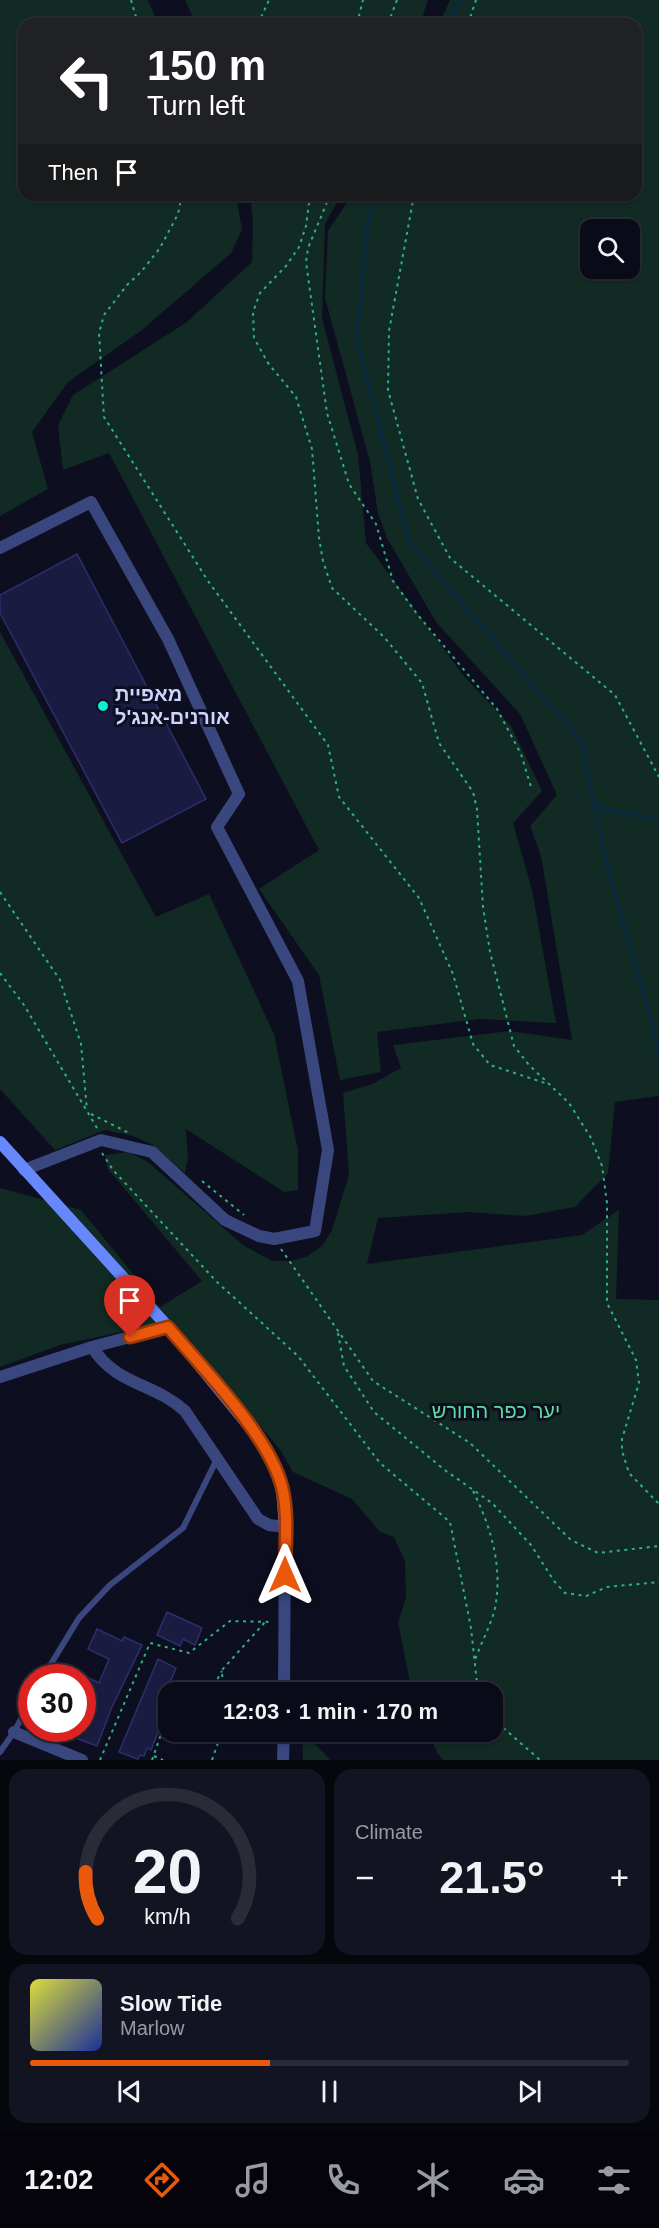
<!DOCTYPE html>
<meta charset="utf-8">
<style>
body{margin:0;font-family:Arial,"Noto Sans Hebrew",sans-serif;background:#131421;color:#f1f3f6;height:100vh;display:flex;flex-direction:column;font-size:22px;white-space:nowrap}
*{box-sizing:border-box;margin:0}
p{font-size:20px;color:#999ba2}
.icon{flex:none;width:33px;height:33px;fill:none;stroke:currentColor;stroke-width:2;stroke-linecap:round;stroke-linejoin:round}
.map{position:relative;height:1760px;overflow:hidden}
.details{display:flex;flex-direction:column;gap:9px;padding:9px;background:#06060d;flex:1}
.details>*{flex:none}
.guide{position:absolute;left:18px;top:18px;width:624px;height:183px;border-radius:18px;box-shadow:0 2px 4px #0004,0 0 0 2px #2a2b37;background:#202124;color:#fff;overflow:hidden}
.fabs{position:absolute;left:580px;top:219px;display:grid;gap:12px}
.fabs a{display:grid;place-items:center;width:60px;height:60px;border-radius:12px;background:#0a0b18;box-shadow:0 2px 4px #0004,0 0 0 2px #2a2b37;font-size:30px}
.speed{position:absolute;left:18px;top:1664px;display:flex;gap:12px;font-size:30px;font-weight:700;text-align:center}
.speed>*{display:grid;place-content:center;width:78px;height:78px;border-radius:50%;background:#0a0b18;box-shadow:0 2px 4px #0004,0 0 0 2px #2a2b37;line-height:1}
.speed .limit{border:9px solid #d22;background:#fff;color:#111}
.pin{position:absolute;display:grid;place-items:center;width:51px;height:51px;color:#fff;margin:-62px -26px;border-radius:50% 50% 50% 0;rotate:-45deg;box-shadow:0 0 6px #0007}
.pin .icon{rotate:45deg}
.me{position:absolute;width:66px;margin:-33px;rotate:0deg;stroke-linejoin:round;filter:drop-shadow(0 0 4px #0008)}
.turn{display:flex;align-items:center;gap:21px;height:126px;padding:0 30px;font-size:27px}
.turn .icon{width:78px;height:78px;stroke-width:2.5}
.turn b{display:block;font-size:42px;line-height:51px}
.then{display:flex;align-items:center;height:57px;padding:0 30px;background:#0003;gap:12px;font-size:22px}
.big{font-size:45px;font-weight:700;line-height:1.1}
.details .card{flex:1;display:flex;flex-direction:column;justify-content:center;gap:9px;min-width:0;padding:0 21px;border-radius:18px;background:#131421}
.details .dial{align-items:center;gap:0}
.dial svg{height:156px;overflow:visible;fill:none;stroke:#2a2b37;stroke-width:7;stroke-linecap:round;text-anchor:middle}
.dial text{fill:#f1f3f6;stroke:none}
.song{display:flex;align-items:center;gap:18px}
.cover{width:72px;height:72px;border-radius:9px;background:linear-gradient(135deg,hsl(60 70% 55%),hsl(230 70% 35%))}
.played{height:6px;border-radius:3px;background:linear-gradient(90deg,#ea580c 40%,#2a2b37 40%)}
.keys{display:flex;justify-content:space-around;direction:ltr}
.heat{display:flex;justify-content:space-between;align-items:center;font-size:33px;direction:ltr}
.details .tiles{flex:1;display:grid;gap:9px;grid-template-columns:1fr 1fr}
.card:last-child{grid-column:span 2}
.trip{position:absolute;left:158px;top:1682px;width:345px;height:60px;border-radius:18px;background:#0a0b18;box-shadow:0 2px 4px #0004,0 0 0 2px #2a2b37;font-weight:700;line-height:60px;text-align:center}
.tabs{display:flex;height:96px;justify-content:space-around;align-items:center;background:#04040a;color:#999ba2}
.tabs .icon{width:42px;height:42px}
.tabs .selected{color:#ea580c}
.tabs b{font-size:27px;color:#f1f3f6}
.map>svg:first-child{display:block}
</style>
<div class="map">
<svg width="659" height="1760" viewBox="0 0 659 1760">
<rect width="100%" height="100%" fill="#0d0f20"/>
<!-- green -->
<path fill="#112a23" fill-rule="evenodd" d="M0 0H148L158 24 181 15 184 24H24V195H236L242 230 231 253 142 330 68 382 32 432 48 489 0 516Z
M185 0H428L420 24H196Z
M450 0H659V1096L615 1102 608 1173 575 1207 525 1216 469 1212 378 1218 367 1264 582 1235 619 1210 616 1299 659 1300V1760H443C435 1752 434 1741 427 1731H492V1692H412L398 1622 406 1598 405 1561 394 1537 380 1532 352 1499 293 1472 281 1451 173 1321 60 1345 0 1367V1188L81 1210 160 1307 202 1281 108 1169 105 1155 129 1152 148 1162 243 1245 272 1261H291L306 1257 322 1246 332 1230 349 1175 343 1093 372 1084 401 1068 393 1045 510 1031 572 1040 541 856 530 826 557 795 520 714 436 622 387 538 378 513 370 462 325 298 328 231 352 195H636V24H439ZM591 230H630V268H591Z
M250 195H341L325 224 322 318 358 455 366 543 463 675 511 726 542 791 513 823 532 890 556 1023 479 1019 377 1032 381 1072 340 1080 319 975 259 889 319 850 109 453 63 470 58 425 73 395 187 322 252 262 253 221Z
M0 632 156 917 209 894 274 1034 298 1151V1190L284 1192 186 1129 188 1158 185 1173 151 1144 133 1136 105 1130 55 1150 0 1089Z
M303 1731 330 1760H303Z"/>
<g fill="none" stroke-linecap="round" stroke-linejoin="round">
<!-- stream -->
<path stroke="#0a293d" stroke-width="4" d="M450 24 460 0
M378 195 368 220 357 338 409 542 581 741 606 862 654 1031 659 1059
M595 807 659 820"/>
</g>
<!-- building -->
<path fill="#1a1b41" stroke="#2c2f6c" stroke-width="1.5" d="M77 554 206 799 122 843 0 613V595Z
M167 1612 202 1628 195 1645 183 1639 180 1646 157 1635Z
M97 1629 122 1641 124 1637 142 1645 112 1707 97 1746 52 1729 82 1728V1675L99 1683 109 1659 88 1649Z
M158 1659 176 1668 168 1687V1697L158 1724 161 1725 151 1750 147 1748 144 1756 140 1755 138 1759 119 1752Z"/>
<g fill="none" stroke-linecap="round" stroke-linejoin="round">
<!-- path -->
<path stroke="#30af89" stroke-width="2" stroke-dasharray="3 4.5" stroke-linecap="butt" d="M131 0 138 24
M258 24 269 0
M357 24 363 0
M388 24 397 0
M468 24 476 0
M182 195 178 214 160 248 141 272 127 285 104 315 99 333 104 417 208 581 328 745 339 797 419 898 453 974 473 1044 490 1065 548 1084
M310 195 306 226 299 247 286 266 260 293 253 312 254 338 268 363 296 397 312 449 319 538 323 561 332 588 384 637 422 683 439 743 473 792 477 809 483 907 490 952 514 1046 529 1065 569 1103 591 1138 602 1166 607 1203V1303L636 1360 639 1383 622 1439V1451L629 1473 659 1504
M330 195 308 248 306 262 327 413 349 484 376 524 393 581 417 614 497 709 521 754 531 787
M414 195 389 331 388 390 418 499 450 558 615 695 659 777
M0 892 60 980 81 1044 87 1110
M0 973 24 1005 97 1128
M91 1114 131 1134
M102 1153 113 1170 217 1282 298 1356 380 1463 450 1522 471 1628 478 1692
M202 1181 244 1215
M281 1249 373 1381 470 1443 571 1540 598 1553 659 1546
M338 1333 344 1366 374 1412 446 1471 492 1503 531 1545 554 1581 565 1593 586 1596 607 1587 659 1582
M473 1491C491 1527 503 1567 495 1608 491 1625 481 1643 475 1660
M210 1692 222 1671
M223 1692 222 1670 266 1621
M492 1718 540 1760
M154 1756 163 1760
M100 1760 150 1643 189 1653 230 1621 272 1622
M152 1760 164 1726 168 1724
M212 1760 222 1731"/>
<!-- lane -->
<path stroke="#39477e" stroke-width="6" d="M43 1677 79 1618 110 1585 183 1528 217 1459
M0 1752 14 1732 32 1699"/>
<!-- street -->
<path stroke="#39477e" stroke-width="12" d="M0 548 91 502 168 639 239 794 217 827 298 981 328 1150 315 1231 274 1239 259 1236 225 1220 152 1152 101 1140 24 1170
M92 1347C117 1386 153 1382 185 1411L258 1519 269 1525 285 1527 284 1692
M0 1377 92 1347 168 1327
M14 1732 82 1760
M283 1760 284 1731"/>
<!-- secondary -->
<path stroke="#6787fc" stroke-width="12" d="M0 1142 168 1327 263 1443 278 1473 282 1489 285 1527"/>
</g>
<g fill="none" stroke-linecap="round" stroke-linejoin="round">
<!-- route casing -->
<g stroke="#983908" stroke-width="15">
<path id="route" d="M130 1337 168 1327C203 1369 269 1435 282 1487 289 1515 285 1546 285 1575"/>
</g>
<!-- route -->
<use href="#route" stroke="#ea580c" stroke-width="10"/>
</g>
<!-- markers -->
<circle fill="#05f3d1" stroke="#0d0f20" stroke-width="2" cx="103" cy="706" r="6"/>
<g text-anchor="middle" stroke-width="6" stroke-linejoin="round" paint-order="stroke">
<!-- poi labels -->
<g font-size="20" font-weight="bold" fill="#ced4fe" stroke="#0d0f20" text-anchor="start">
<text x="115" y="701">מאפיית<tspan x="115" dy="23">אורנים-אנג'ל</tspan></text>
</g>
<!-- park labels -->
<g font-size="20" fill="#5cdc9d" stroke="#0d0f20">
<text x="496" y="1418">יער כפר החורש</text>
</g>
</g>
</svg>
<div class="fabs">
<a><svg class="icon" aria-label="search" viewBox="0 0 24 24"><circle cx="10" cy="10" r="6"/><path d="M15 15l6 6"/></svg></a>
</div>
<div class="speed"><div class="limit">30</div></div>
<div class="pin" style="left:130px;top:1337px;background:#d93025"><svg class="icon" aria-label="arrive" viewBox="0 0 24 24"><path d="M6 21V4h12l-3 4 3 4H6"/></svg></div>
<svg class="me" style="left:285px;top:1575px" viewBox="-20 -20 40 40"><path d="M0-17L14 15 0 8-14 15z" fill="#ea580c" stroke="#fff" stroke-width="4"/></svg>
<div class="trip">12:03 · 1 min · 170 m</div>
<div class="guide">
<div class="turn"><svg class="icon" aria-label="left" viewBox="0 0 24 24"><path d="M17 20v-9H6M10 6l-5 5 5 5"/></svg><div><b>150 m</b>Turn left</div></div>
<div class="then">Then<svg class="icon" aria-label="arrive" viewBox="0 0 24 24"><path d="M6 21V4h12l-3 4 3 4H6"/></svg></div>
</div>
</div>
<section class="details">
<div class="tiles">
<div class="card dial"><svg viewBox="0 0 100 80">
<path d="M14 69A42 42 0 1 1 86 69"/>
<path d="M14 69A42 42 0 0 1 8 45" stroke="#ea580c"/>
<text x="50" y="56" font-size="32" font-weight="700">20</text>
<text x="50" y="72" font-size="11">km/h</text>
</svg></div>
<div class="card"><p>Climate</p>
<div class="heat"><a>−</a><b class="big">21.5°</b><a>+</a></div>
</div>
<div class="card">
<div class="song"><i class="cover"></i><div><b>Slow Tide</b><p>Marlow</p></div></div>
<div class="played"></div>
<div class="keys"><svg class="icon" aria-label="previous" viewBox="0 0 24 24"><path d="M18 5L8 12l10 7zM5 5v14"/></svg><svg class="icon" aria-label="pause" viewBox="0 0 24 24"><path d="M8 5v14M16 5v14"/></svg><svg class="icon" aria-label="next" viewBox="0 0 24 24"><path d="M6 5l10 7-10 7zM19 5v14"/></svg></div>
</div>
</div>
</section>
<nav class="tabs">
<b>12:02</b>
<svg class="icon selected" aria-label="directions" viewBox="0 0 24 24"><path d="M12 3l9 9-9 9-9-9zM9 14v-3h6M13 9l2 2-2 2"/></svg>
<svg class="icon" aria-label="music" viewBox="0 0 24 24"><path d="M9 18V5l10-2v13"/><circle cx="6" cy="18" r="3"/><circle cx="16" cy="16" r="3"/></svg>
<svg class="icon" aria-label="phone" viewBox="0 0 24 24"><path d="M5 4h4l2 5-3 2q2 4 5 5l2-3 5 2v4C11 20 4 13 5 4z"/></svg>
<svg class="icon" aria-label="climate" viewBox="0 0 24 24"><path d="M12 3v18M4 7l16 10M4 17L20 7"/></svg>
<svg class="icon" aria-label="car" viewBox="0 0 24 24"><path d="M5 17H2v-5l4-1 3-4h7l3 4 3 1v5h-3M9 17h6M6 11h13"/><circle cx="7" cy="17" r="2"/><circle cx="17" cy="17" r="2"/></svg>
<svg class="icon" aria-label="filters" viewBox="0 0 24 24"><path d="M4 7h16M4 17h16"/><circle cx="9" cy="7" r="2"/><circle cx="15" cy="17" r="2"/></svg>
</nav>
